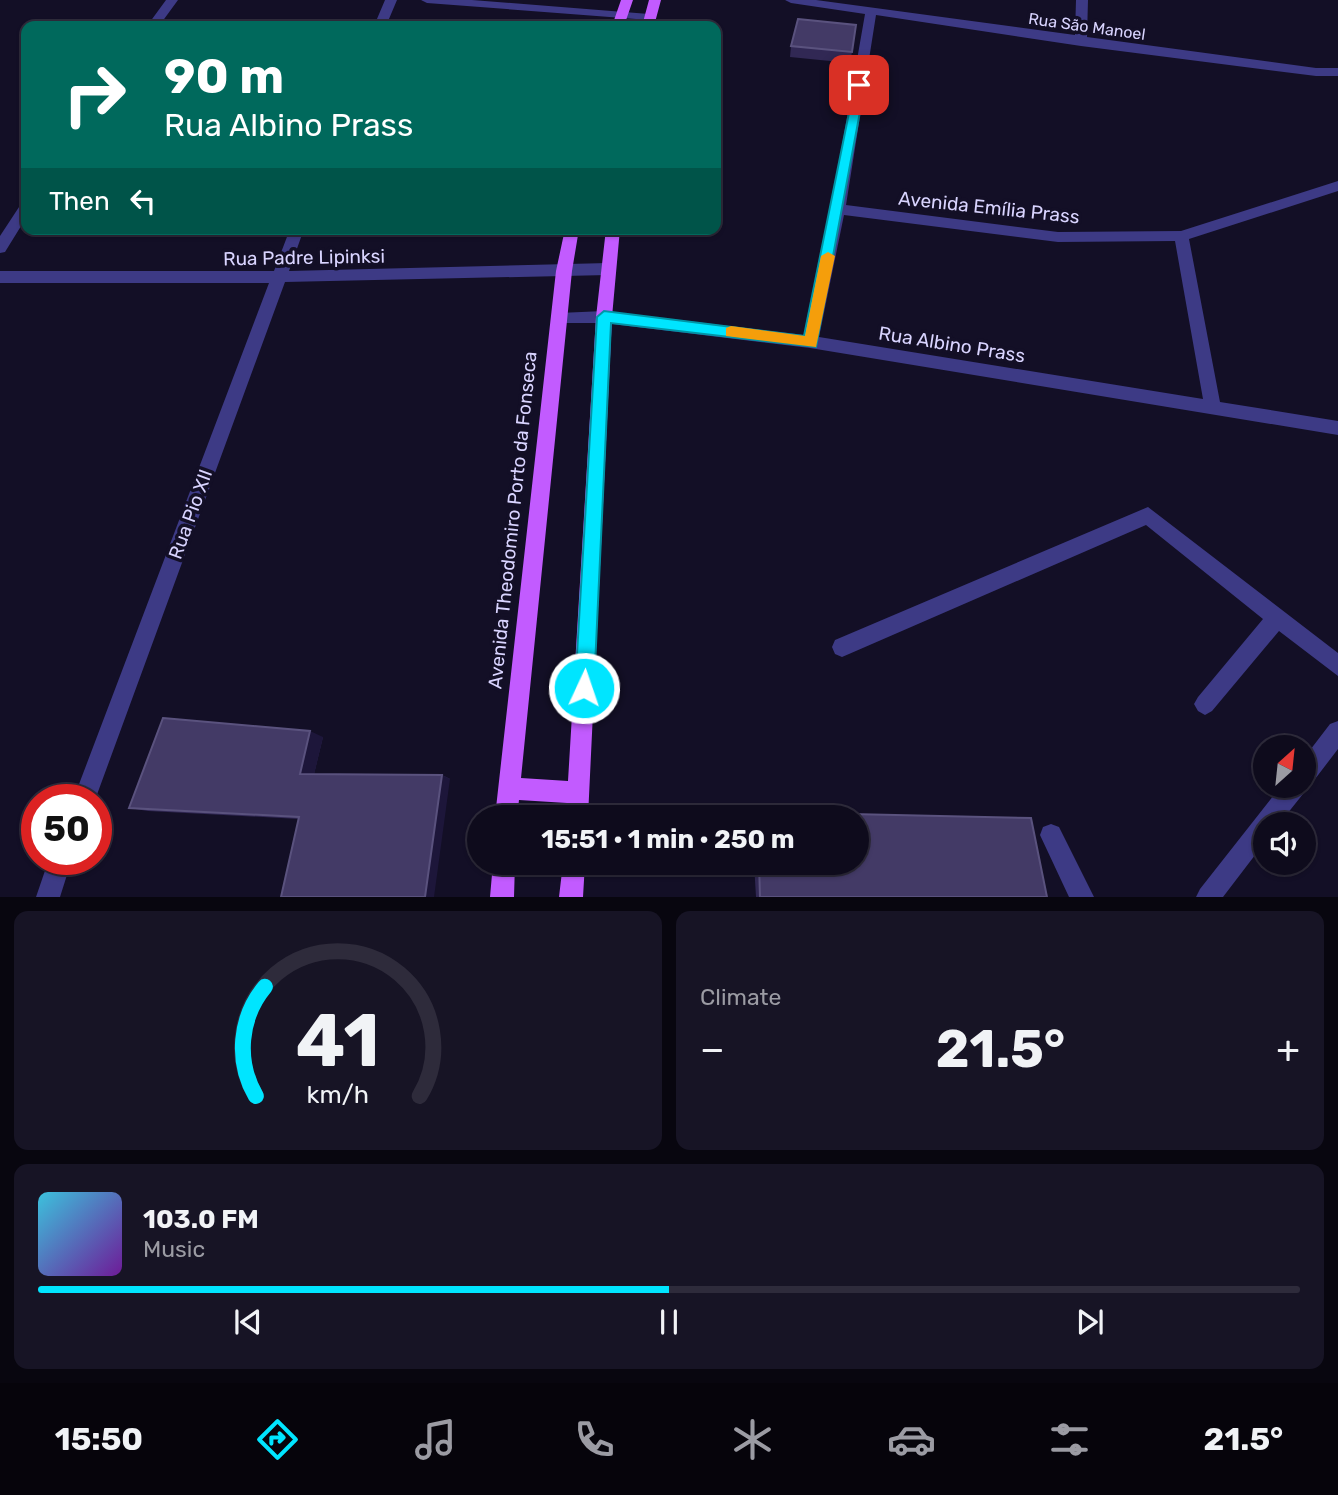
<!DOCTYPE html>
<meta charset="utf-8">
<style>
body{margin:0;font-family:Rubik,sans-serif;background:#171425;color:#f1f3f6;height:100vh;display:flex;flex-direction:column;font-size:26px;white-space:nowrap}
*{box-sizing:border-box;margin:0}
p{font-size:23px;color:#9b9ba3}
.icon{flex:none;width:38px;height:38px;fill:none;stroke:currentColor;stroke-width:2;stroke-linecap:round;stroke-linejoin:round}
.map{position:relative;height:897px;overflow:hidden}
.sheet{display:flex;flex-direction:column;gap:14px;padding:14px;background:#08060f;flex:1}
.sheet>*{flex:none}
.banner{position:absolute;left:21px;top:21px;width:700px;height:214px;border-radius:14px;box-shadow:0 2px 5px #0004,0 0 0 2px #2e2b3b;background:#00695c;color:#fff;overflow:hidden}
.needle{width:46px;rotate:27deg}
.tools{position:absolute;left:1253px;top:735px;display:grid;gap:14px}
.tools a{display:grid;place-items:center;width:63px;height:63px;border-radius:50%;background:#0e0b1c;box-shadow:0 2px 5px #0004,0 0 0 2px #2e2b3b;font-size:35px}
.speed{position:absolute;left:21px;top:784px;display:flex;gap:14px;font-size:35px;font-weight:700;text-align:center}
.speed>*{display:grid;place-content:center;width:91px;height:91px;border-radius:50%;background:#0e0b1c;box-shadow:0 2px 5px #0004,0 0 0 2px #2e2b3b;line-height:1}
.speed .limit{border:10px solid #d22;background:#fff;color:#111}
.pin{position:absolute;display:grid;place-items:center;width:60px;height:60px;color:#fff;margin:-30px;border-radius:14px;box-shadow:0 4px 10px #0006}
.me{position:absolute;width:77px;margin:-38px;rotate:3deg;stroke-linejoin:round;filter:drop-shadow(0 0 5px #0008)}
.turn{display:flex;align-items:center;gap:24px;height:147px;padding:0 28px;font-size:32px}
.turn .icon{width:91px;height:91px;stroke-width:2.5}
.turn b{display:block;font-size:49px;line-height:60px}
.then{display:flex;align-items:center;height:66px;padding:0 28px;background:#0003;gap:14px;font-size:26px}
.big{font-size:52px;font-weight:700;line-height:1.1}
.sheet .tile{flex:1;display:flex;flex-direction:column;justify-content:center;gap:10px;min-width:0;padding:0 24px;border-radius:14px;background:#171425}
.sheet .dial{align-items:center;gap:0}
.dial svg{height:182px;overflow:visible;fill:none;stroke:#2e2b3b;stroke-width:7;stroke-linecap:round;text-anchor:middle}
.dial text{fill:#f1f3f6;stroke:none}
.song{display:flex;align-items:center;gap:21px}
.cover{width:84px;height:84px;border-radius:10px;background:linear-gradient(135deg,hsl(190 70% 55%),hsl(280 70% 35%))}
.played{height:7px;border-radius:4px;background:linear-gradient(90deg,#00e5ff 50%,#2e2b3b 50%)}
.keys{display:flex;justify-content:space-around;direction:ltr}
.heat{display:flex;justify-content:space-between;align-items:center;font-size:38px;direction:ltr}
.sheet .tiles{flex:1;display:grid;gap:14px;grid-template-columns:1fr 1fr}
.tile:last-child{grid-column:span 2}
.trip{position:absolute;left:467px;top:805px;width:402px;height:70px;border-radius:35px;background:#0e0b1c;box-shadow:0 2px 5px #0004,0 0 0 2px #2e2b3b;font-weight:700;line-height:70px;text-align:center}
.tab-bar{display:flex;height:112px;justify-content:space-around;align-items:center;background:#06040b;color:#9b9ba3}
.tab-bar .icon{width:49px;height:49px}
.tab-bar .current{color:#00e5ff}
.tab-bar b{font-size:32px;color:#f1f3f6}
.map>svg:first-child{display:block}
</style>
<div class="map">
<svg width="1338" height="897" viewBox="0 0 1338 897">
<rect width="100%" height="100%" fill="#130f26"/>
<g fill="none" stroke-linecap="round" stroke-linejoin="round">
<!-- minor -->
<path fill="#3d3a85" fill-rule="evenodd" d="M166 0H178L159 26H147Z
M385 0H397L386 26H374Z
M421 0H472L649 14 655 17 649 20 427 3Z
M785 0H816L1075 35 1076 0H1088L1087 37 1316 68H1338V76H1316L1081 46 876 15 846 205 1058 232 1181 231 1338 181V191L1189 239 1220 402 1338 421V435L810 348 604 323H553L551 319 553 315 559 313 604 311 804 335 831 209 865 14 791 3ZM844 215 1058 242 1175 241 1203 399 819 337Z
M26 202V218L5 252 0 253V236L21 204Z
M290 229H304L289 271 608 263 616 269 608 275 285 282 95 800H73L269 283H0V271H274Z
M1148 507 1338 653V676L1279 631 1212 711 1205 715 1198 711 1194 704 1198 697 1263 619 1146 525 849 654 842 657 835 654 832 647 835 640Z
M1338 721V749L1312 783 1306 785 1303 794 1279 824H1265V842L1223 897H1196L1200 889 1281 786H1304V758L1330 724Z
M1051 824 1059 827 1094 897H1069L1040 835 1043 827Z
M49 859H72L60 897H36Z"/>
<!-- major -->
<path fill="#c25bff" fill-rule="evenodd" d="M621 0H633L624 26H612Z
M649 0H661L654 26H642Z
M565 229H579L572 271 521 778 568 781 596 317 606 229H620L612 317 588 817H566L567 803 519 800 517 817H495L556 271Z
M493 863H515L514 897H490Z
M563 863H585L583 897H559Z"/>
</g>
<!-- wall -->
<path fill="#312854" d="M791 46 852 52 850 63 790 57Z
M323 737 314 774 442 775 450 779 299 819 148 811 129 808Z
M757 812 1031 818 1047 897H756L754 863H858V817H753Z"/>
<!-- shaded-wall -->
<path fill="#1d163a" d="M310 731 323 737 313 779 300 774Z
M442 775 450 779 434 897H425Z"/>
<!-- building -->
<path fill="#433a66" stroke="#5a527e" stroke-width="2" d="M798 19 856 25 852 52 791 46Z
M163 718 310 731 300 774 442 775 425 897H281L299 817 129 808Z
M757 812 1031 818 1047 897H760L759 863H858V817H757Z"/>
<!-- route -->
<path fill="#00e5ff" stroke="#0095a6" stroke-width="2" d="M855 83 865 85 816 347 611 323 594 688 591 695 584 698 578 695 575 688 597 317 604 311 804 336Z"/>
<!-- slow -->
<path fill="#f59e0b" d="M828 252 835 256 816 347 726 336V328L731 326 805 336 821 256Z"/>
<g text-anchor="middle" stroke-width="7" stroke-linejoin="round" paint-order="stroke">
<!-- far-street labels -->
<g font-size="16" fill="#d9d4ff" stroke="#130f26">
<text transform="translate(1087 26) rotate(8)" y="6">Rua São Manoel</text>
</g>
<!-- street labels -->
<g font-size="19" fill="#d9d4ff" stroke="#130f26">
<text transform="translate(989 207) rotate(6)" y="7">Avenida Emília Prass</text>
<text transform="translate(304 257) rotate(-1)" y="7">Rua Padre Lipinksi</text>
<text transform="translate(952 344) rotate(9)" y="7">Rua Albino Prass</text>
<text transform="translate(190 514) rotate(-70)" y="7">Rua Pio XII</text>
<text transform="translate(512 520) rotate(-84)" y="7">Avenida Theodomiro Porto da Fonseca</text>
</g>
</g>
</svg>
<div class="tools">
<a><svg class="needle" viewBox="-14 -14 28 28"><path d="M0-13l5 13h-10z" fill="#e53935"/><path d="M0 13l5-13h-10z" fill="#9b9ba3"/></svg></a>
<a><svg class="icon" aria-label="sound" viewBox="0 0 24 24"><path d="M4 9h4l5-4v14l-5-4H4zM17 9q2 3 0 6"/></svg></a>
</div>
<div class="speed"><div class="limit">50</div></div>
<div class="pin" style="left:859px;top:85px;background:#d93025"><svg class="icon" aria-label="arrive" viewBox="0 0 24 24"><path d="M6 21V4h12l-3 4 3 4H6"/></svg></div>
<svg class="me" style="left:584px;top:688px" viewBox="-20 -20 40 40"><circle r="17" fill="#00e5ff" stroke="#fff" stroke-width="3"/><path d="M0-11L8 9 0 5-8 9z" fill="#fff"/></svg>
<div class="trip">15:51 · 1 min · 250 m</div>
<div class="banner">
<div class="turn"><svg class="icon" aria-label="right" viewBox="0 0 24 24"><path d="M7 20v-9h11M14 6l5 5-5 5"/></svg><div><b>90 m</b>Rua Albino Prass</div></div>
<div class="then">Then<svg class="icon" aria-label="left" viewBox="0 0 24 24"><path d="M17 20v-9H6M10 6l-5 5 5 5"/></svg></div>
</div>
</div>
<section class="sheet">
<div class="tiles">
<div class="tile dial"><svg viewBox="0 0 100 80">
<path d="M14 69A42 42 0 1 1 86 69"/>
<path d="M14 69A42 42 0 0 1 18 21" stroke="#00e5ff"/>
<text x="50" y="56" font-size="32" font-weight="700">41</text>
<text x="50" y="72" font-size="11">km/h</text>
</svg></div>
<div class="tile"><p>Climate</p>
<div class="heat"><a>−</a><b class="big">21.5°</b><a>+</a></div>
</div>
<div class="tile">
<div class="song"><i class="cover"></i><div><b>103.0 FM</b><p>Music</p></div></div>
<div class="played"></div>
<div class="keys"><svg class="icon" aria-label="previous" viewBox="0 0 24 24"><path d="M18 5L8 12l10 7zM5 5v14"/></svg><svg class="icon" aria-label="pause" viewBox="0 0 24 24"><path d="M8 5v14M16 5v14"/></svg><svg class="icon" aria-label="next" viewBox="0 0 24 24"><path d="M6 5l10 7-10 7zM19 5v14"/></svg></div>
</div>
</div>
</section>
<nav class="tab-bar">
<b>15:50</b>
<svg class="icon current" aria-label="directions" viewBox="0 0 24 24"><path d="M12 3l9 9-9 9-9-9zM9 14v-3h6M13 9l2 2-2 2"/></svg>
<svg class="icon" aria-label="music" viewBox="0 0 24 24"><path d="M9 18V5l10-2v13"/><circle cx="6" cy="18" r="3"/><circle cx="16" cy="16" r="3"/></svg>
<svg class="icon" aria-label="phone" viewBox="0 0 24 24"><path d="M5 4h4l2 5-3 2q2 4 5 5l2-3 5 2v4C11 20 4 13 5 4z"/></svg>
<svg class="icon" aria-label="climate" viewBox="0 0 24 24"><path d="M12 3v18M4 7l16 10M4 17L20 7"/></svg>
<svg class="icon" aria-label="car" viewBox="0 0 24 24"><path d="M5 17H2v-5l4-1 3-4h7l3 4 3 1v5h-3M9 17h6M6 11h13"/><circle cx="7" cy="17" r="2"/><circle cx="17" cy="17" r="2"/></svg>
<svg class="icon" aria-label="filters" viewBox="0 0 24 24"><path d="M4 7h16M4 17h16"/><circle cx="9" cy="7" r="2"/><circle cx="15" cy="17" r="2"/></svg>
<b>21.5°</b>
</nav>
